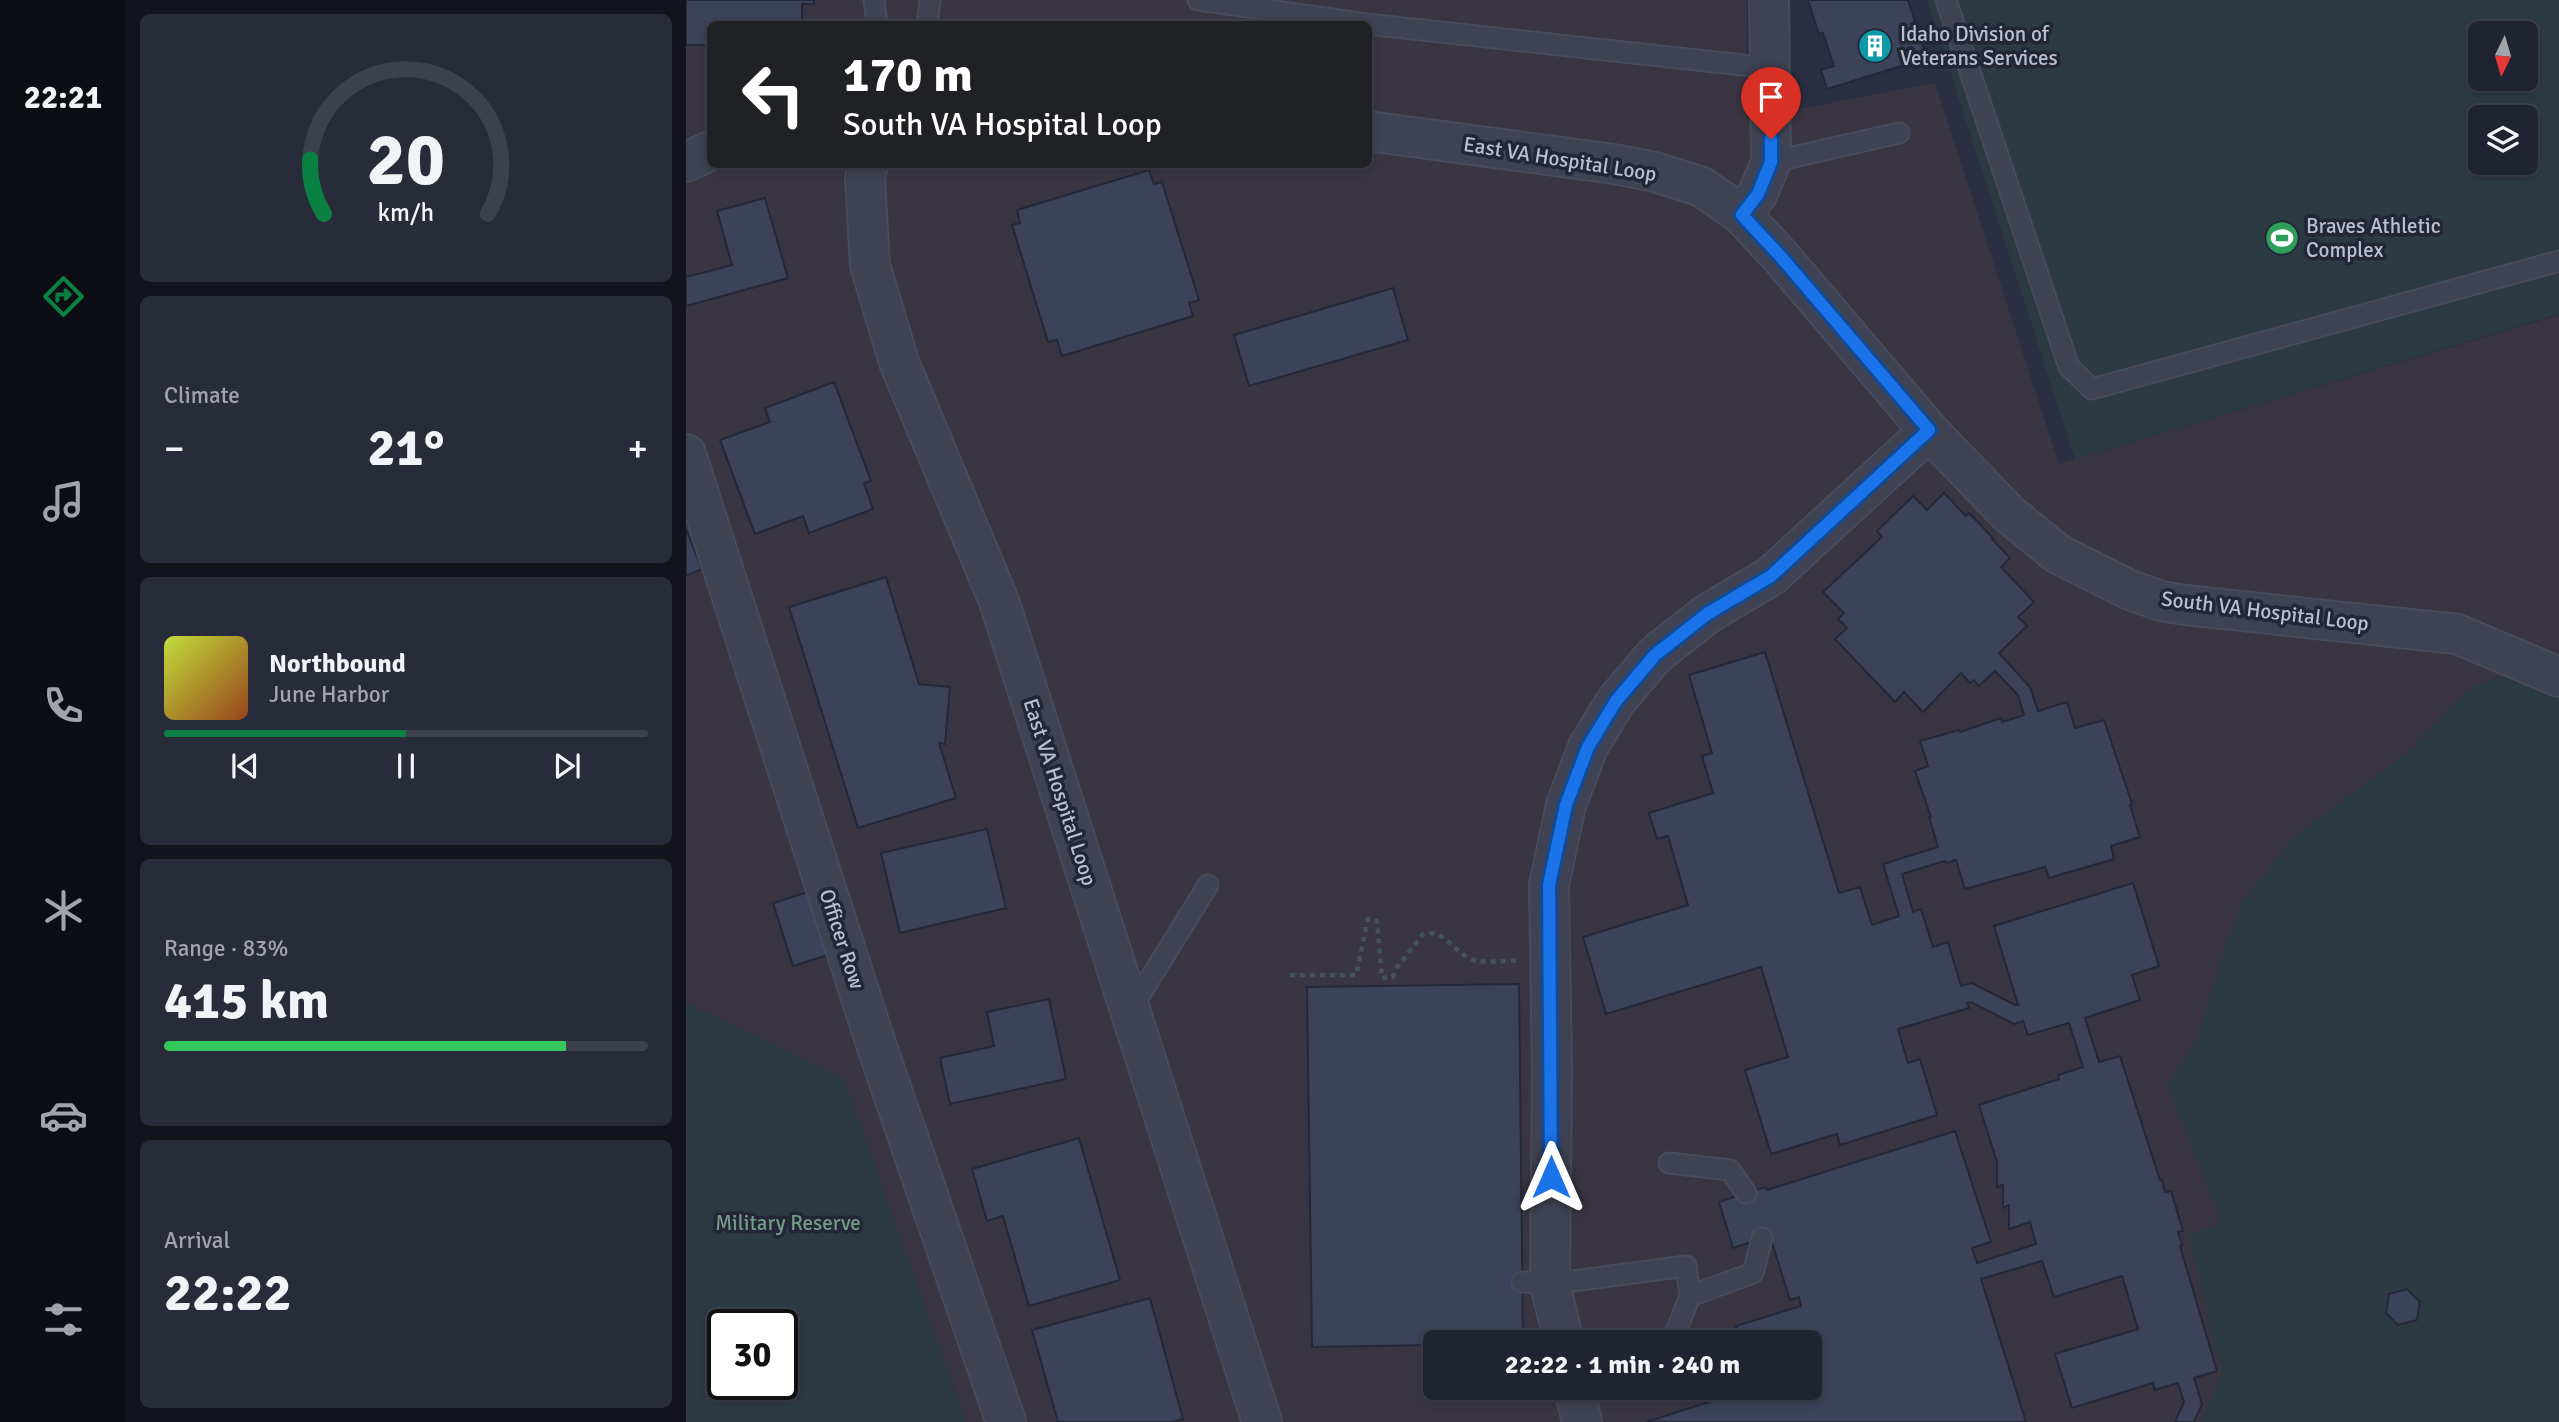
<!DOCTYPE html>
<meta charset="utf-8">
<style>
body{margin:0;font-family:Signika,sans-serif;background:#282b3a;color:#f1f3f6;height:100vh;display:flex;flex-direction:column;font-size:26px;white-space:nowrap}
*{box-sizing:border-box;margin:0}
p{font-size:23px;color:#a2a4ac}
.icon{flex:none;width:38px;height:38px;fill:none;stroke:currentColor;stroke-width:2;stroke-linecap:round;stroke-linejoin:round}
.map{position:relative;flex:1;overflow:hidden}
.sheet{display:flex;flex-direction:column;gap:14px;padding:14px;background:#12131c;width:560px}
.sheet>*{flex:none}
.top-card{position:absolute;left:21px;top:21px;width:665px;height:147px;border-radius:10px;box-shadow:0 4px 10px #0003,0 0 0 2px #3d404d;background:#202124;color:#fff;overflow:hidden}
.needle{width:46px;rotate:185deg}
.fabs{position:absolute;left:1782px;top:21px;display:grid;gap:14px}
.fabs a{display:grid;place-items:center;width:70px;height:70px;border-radius:10px;background:#202332;box-shadow:0 4px 10px #0003,0 0 0 2px #3d404d;font-size:35px}
.speed{position:absolute;left:21px;top:1309px;display:flex;gap:14px;font-size:35px;font-weight:700;text-align:center}
.speed>*{display:grid;place-content:center;width:91px;height:91px;border-radius:50%;background:#202332;box-shadow:0 4px 10px #0003,0 0 0 2px #3d404d;line-height:1}
.speed .limit{border:4px solid #111;border-radius:10px;background:#fff;color:#111}
.pin{position:absolute;display:grid;place-items:center;width:60px;height:60px;color:#fff;margin:-72px -30px;border-radius:50% 50% 50% 0;rotate:-45deg;box-shadow:0 0 7px #0007}
.pin .icon{rotate:45deg}
.me{position:absolute;width:77px;margin:-38px;rotate:0deg;stroke-linejoin:round;filter:drop-shadow(0 0 5px #0008)}
.turn{display:flex;align-items:center;gap:24px;height:147px;padding:0 21px;font-size:32px}
.turn .icon{width:91px;height:91px;stroke-width:2.5}
.turn b{display:block;font-size:49px;line-height:60px}
.big{font-size:52px;font-weight:700;line-height:1.1}
.sheet .card{flex:1;display:flex;flex-direction:column;justify-content:center;gap:10px;min-width:0;padding:0 24px;border-radius:10px;background:#282b3a}
.sheet .dial{align-items:center;gap:0}
.dial svg{height:182px;overflow:visible;fill:none;stroke:#3d404d;stroke-width:7;stroke-linecap:round;text-anchor:middle}
.dial text{fill:#f1f3f6;stroke:none}
.song{display:flex;align-items:center;gap:21px}
.cover{width:84px;height:84px;border-radius:10px;background:linear-gradient(135deg,hsl(70 70% 55%),hsl(20 70% 35%))}
.played{height:7px;border-radius:4px;background:linear-gradient(90deg,#0b8043 50%,#3d404d 50%)}
.keys{display:flex;justify-content:space-around;direction:ltr}
.heat{display:flex;justify-content:space-between;align-items:center;font-size:38px;direction:ltr}
.charge{height:10px;border-radius:5px;background:linear-gradient(90deg,#34c759 83%,#3d404d 0)}
.trip{position:absolute;left:737px;top:1330px;width:399px;height:70px;border-radius:10px;background:#202332;box-shadow:0 4px 10px #0003,0 0 0 2px #3d404d;font-weight:700;line-height:70px;text-align:center}
main{display:flex;flex:1;min-height:0}
.tabs{display:flex;flex-direction:column;width:126px;justify-content:space-around;align-items:center;background:#0d0e14;color:#a2a4ac}
.tabs .icon{width:49px;height:49px}
.tabs .current{color:#0b8043}
.tabs b{font-size:32px;color:#f1f3f6}
.map>svg:first-child{display:block}
</style>
<main>
<nav class="tabs">
<b>22:21</b>
<svg class="icon current" aria-label="directions" viewBox="0 0 24 24"><path d="M12 3l9 9-9 9-9-9zM9 14v-3h6M13 9l2 2-2 2"/></svg>
<svg class="icon" aria-label="music" viewBox="0 0 24 24"><path d="M9 18V5l10-2v13"/><circle cx="6" cy="18" r="3"/><circle cx="16" cy="16" r="3"/></svg>
<svg class="icon" aria-label="phone" viewBox="0 0 24 24"><path d="M5 4h4l2 5-3 2q2 4 5 5l2-3 5 2v4C11 20 4 13 5 4z"/></svg>
<svg class="icon" aria-label="climate" viewBox="0 0 24 24"><path d="M12 3v18M4 7l16 10M4 17L20 7"/></svg>
<svg class="icon" aria-label="car" viewBox="0 0 24 24"><path d="M5 17H2v-5l4-1 3-4h7l3 4 3 1v5h-3M9 17h6M6 11h13"/><circle cx="7" cy="17" r="2"/><circle cx="17" cy="17" r="2"/></svg>
<svg class="icon" aria-label="filters" viewBox="0 0 24 24"><path d="M4 7h16M4 17h16"/><circle cx="9" cy="7" r="2"/><circle cx="15" cy="17" r="2"/></svg>
</nav>
<section class="sheet">
<div class="card dial"><svg viewBox="0 0 100 80">
<path d="M14 69A42 42 0 1 1 86 69"/>
<path d="M14 69A42 42 0 0 1 8 45" stroke="#0b8043"/>
<text x="50" y="56" font-size="32" font-weight="700">20</text>
<text x="50" y="72" font-size="11">km/h</text>
</svg></div>
<div class="card"><p>Climate</p>
<div class="heat"><a>−</a><b class="big">21°</b><a>+</a></div>
</div>
<div class="card">
<div class="song"><i class="cover"></i><div><b>Northbound</b><p>June Harbor</p></div></div>
<div class="played"></div>
<div class="keys"><svg class="icon" aria-label="previous" viewBox="0 0 24 24"><path d="M18 5L8 12l10 7zM5 5v14"/></svg><svg class="icon" aria-label="pause" viewBox="0 0 24 24"><path d="M8 5v14M16 5v14"/></svg><svg class="icon" aria-label="next" viewBox="0 0 24 24"><path d="M6 5l10 7-10 7zM19 5v14"/></svg></div>
</div>
<div class="card"><p>Range · 83%</p><b class="big">415 km</b><div class="charge"></div></div>
<div class="card"><p>Arrival</p><b class="big">22:22</b></div>
</section>
<div class="map">
<svg width="1873" height="1422" viewBox="0 0 1873 1422">
<rect width="100%" height="100%" fill="#2a2f42"/>
<!-- medical -->
<path fill="#3a3543" fill-rule="evenodd" d="M0 0H1061L1060 119 1249 83 1373 464 1873 315V1422H280L158 1079 0 1003ZM24 24H682V164H24ZM749 1342H1124V1388H749Z"/>
<!-- green -->
<path fill="#2c3b43" fill-rule="evenodd" d="M1241 0H1873V314L1389 459ZM1794 33H1839V79H1794ZM1794 117H1839V163H1794Z
M1815 676 1848 681 1873 691V1422H1515L1536 1376 1503 1235 1536 1224 1481 1085 1511 1039 1536 957 1555 904 1608 836 1726 749 1768 703 1794 683Z
M0 1003 158 1079 280 1422H0ZM37 1325H96V1384H37Z"/>
<!-- building -->
<path fill="#3c4258" stroke="#242839" stroke-width="2" d="M0 0H128V4H116V24H24V45H0Z
M1122 0H1222L1241 58 1141 89 1135 70 1148 66 1137 33 1133 34Z
M463 170 468 184 476 182 513 300 503 303 507 316 376 356 371 340 362 342 326 225 334 223 331 210Z
M79 198 102 278 0 306V277L46 265 31 211Z
M707 288 722 340 563 386 548 335Z
M148 382 185 481 178 483 187 509 123 533 117 516 69 534 34 440 84 422 79 408Z
M1258 493 1280 516 1283 513 1307 538 1306 539 1324 558 1315 567 1348 602 1332 617 1341 626 1313 653 1344 687 1352 711 1381 702 1389 728 1418 720 1446 804 1444 805 1454 837 1425 846 1428 859 1363 878 1359 867 1279 889 1270 860 1260 863 1259 861 1216 874 1227 912 1235 909 1247 947 1262 942 1275 986 1286 983 1329 1005H1332L1308 926 1447 883 1473 966 1446 975 1454 1000 1399 1018 1413 1062 1434 1056 1474 1180H1476L1479 1192 1485 1191 1497 1231 1492 1232 1496 1245 1494 1246 1531 1371 1508 1378 1516 1404 1508 1422H1489L1498 1402 1492 1383 1469 1390 1467 1383 1386 1408 1369 1354 1452 1329 1436 1276 1368 1297 1356 1261 1295 1279 1340 1422H960L1026 1401 1005 1390 1006 1388H1124V1342H1055L1050 1326 1115 1306 1113 1297 1104 1300 1084 1236 1047 1248 1033 1202 1080 1187 1081 1190 1269 1131 1305 1242 1286 1248 1291 1263 1350 1244 1344 1222 1323 1229V1205L1317 1208V1185L1311 1187V1162L1293 1105 1373 1079 1372 1075 1397 1067 1383 1023 1342 1035 1337 1021 1328 1024 1285 1002 1281 1003 1283 1008 1212 1029 1222 1063 1234 1059 1251 1115 1154 1145 1151 1134 1085 1154 1059 1070 1102 1057 1075 967 920 1014 897 937 1002 905 982 836 971 839 963 813 1027 793 1016 756 1026 753 1003 675 1079 652 1153 893 1174 887 1186 925 1213 916 1197 864 1252 847 1243 817H1245L1229 771 1242 766 1234 741 1273 730 1274 732 1315 718 1316 722 1338 715 1332 695 1309 671 1293 686 1288 680 1284 683 1275 673 1237 712 1218 692 1209 702 1149 639 1161 628 1152 619 1158 613 1137 592 1196 537 1191 531 1227 496 1241 510Z
M0 529 16 569 0 576Z
M200 577 233 684 264 687 259 744 253 743 270 798 172 828 103 607Z
M301 829 320 908 214 933 195 853Z
M125 891 145 954 107 966 87 903Z
M833 984 837 1342H749V1345L626 1347 621 987Z
M363 999 380 1079 264 1104 254 1058 308 1046 301 1012Z
M393 1138 434 1280 343 1306 317 1216 301 1221 286 1169Z
M1721 1289 1734 1302 1731 1320 1712 1325 1700 1313 1703 1294Z
M464 1298 497 1419 486 1422H372L346 1330Z"/>
<g fill="none" stroke-linecap="round" stroke-linejoin="round">
<!-- lane casing -->
<g stroke="#474b5b" stroke-width="23">
<path id="lane" d="M188 0 191 24
M512 0 681 24 1084 68
M1260 0 1383 367 1406 389 1873 261
M241 24 244 0
M1085 162 1213 133
M444 1011 522 885
M983 1163 1044 1170 1060 1193
M836 1282 864 1284 1000 1266 1004 1296 986 1342
M1004 1296 1067 1273 1076 1238
M891 1400 917 1388"/>
</g>
<!-- street casing -->
<g stroke="#474b5b" stroke-width="42">
<path id="street" d="M682 131 928 164 969 172 1016 187 1056 215 1095 257 1243 431 1323 514 1372 554 1444 590 1475 601 1499 605 1771 634 1873 677
M0 162 24 151
M182 164 179 178 184 265 213 362 313 601 576 1422
M1056 215 1072 193 1085 162 1083 0
M0 454 190 1044 320 1422
M878 1342 864 1284 866 1069 863 885 880 805 902 747 930 701 969 655 1021 614 1085 576 1243 431
M888 1388 896 1422"/>
</g>
<!-- path -->
<path stroke="#45545b" stroke-width="4.5" stroke-dasharray="5 5" stroke-linecap="butt" d="M604 975H670L682 919 691 921 696 978 707 977 709 970 737 934C758 928 768 952 785 959 796 964 817 960 830 961"/>
<!-- lane -->
<use href="#lane" stroke="#3e4252" stroke-width="19"/>
<!-- street -->
<use href="#street" stroke="#3e4252" stroke-width="38"/>
</g>
<g fill="none" stroke-linecap="round" stroke-linejoin="round">
<!-- route casing -->
<g stroke="#114b97" stroke-width="18">
<path id="route" d="M865 1177 863 885 880 805 902 747 930 701 969 655 1021 614 1085 576 1243 430 1095 257 1056 215 1072 194 1085 162V139"/>
</g>
<!-- route -->
<use href="#route" stroke="#1a73e8" stroke-width="12"/>
</g>
<!-- icons -->
<defs>
<g id="building-disc" transform="scale(1.75)"><circle r="9.5" fill="#0f9aa8" stroke="#222637"/><path d="M-4-6H4V6H1V3H-1V6H-4ZM-2.5-4.3h1.7v1.8h-1.7ZM.8-4.3h1.7v1.8H.8ZM-2.5-1h1.7V.8h-1.7ZM.8-1h1.7V.8H.8Z" fill="#fff"/></g>
<g id="stadium-disc" transform="scale(1.75)"><circle r="9.5" fill="#2e9e5b" stroke="#222637"/><path d="M0-5a6.5 5 0 1 0 0 10a6.5 5 0 1 0 0-10ZM-3.5-1.8h7v3.6h-7Z" fill="#fff"/></g>
</defs>
<g fill-rule="evenodd">
<use href="#building-disc" x="1189" y="46"/>
<use href="#stadium-disc" x="1596" y="238"/>
</g>
<g text-anchor="middle" stroke-width="7" stroke-linejoin="round" paint-order="stroke">
<!-- poi labels -->
<g font-size="21" fill="#bbbecc" stroke="#222637" text-anchor="start">
<text x="1214" y="41">Idaho Division of<tspan x="1214" dy="24">Veterans Services</tspan></text>
<text x="1620" y="233">Braves Athletic<tspan x="1620" dy="24">Complex</tspan></text>
</g>
<!-- street labels -->
<g font-size="21" fill="#bbbecc" stroke="#222637">
<text transform="translate(874 159) rotate(9)" y="7">East VA Hospital Loop</text>
<text transform="translate(1579 611) rotate(7)" y="7">South VA Hospital Loop</text>
<text transform="translate(374 792) rotate(72)" y="7">East VA Hospital Loop</text>
<text transform="translate(156 939) rotate(72)" y="7">Officer Row</text>
</g>
<!-- park labels -->
<g font-size="21" fill="#749b86" stroke="#222637">
<text x="102" y="1230">Military Reserve</text>
</g>
</g>
</svg>
<div class="fabs">
<a><svg class="needle" viewBox="-14 -14 28 28"><path d="M0-13l5 13h-10z" fill="#e53935"/><path d="M0 13l5-13h-10z" fill="#a2a4ac"/></svg></a>
<a><svg class="icon" aria-label="layers" viewBox="0 0 24 24"><path d="M12 4l9 5-9 5-9-5zM3 14l9 5 9-5"/></svg></a>
</div>
<div class="speed"><div class="limit">30</div></div>
<div class="pin" style="left:1085px;top:139px;background:#d93025"><svg class="icon" aria-label="arrive" viewBox="0 0 24 24"><path d="M6 21V4h12l-3 4 3 4H6"/></svg></div>
<svg class="me" style="left:865px;top:1177px" viewBox="-20 -20 40 40"><path d="M0-17L14 15 0 8-14 15z" fill="#1a73e8" stroke="#fff" stroke-width="4"/></svg>
<div class="trip">22:22 · 1 min · 240 m</div>
<div class="top-card">
<div class="turn"><svg class="icon" aria-label="left" viewBox="0 0 24 24"><path d="M17 20v-9H6M10 6l-5 5 5 5"/></svg><div><b>170 m</b>South VA Hospital Loop</div></div>
</div>
</div>
</main>
